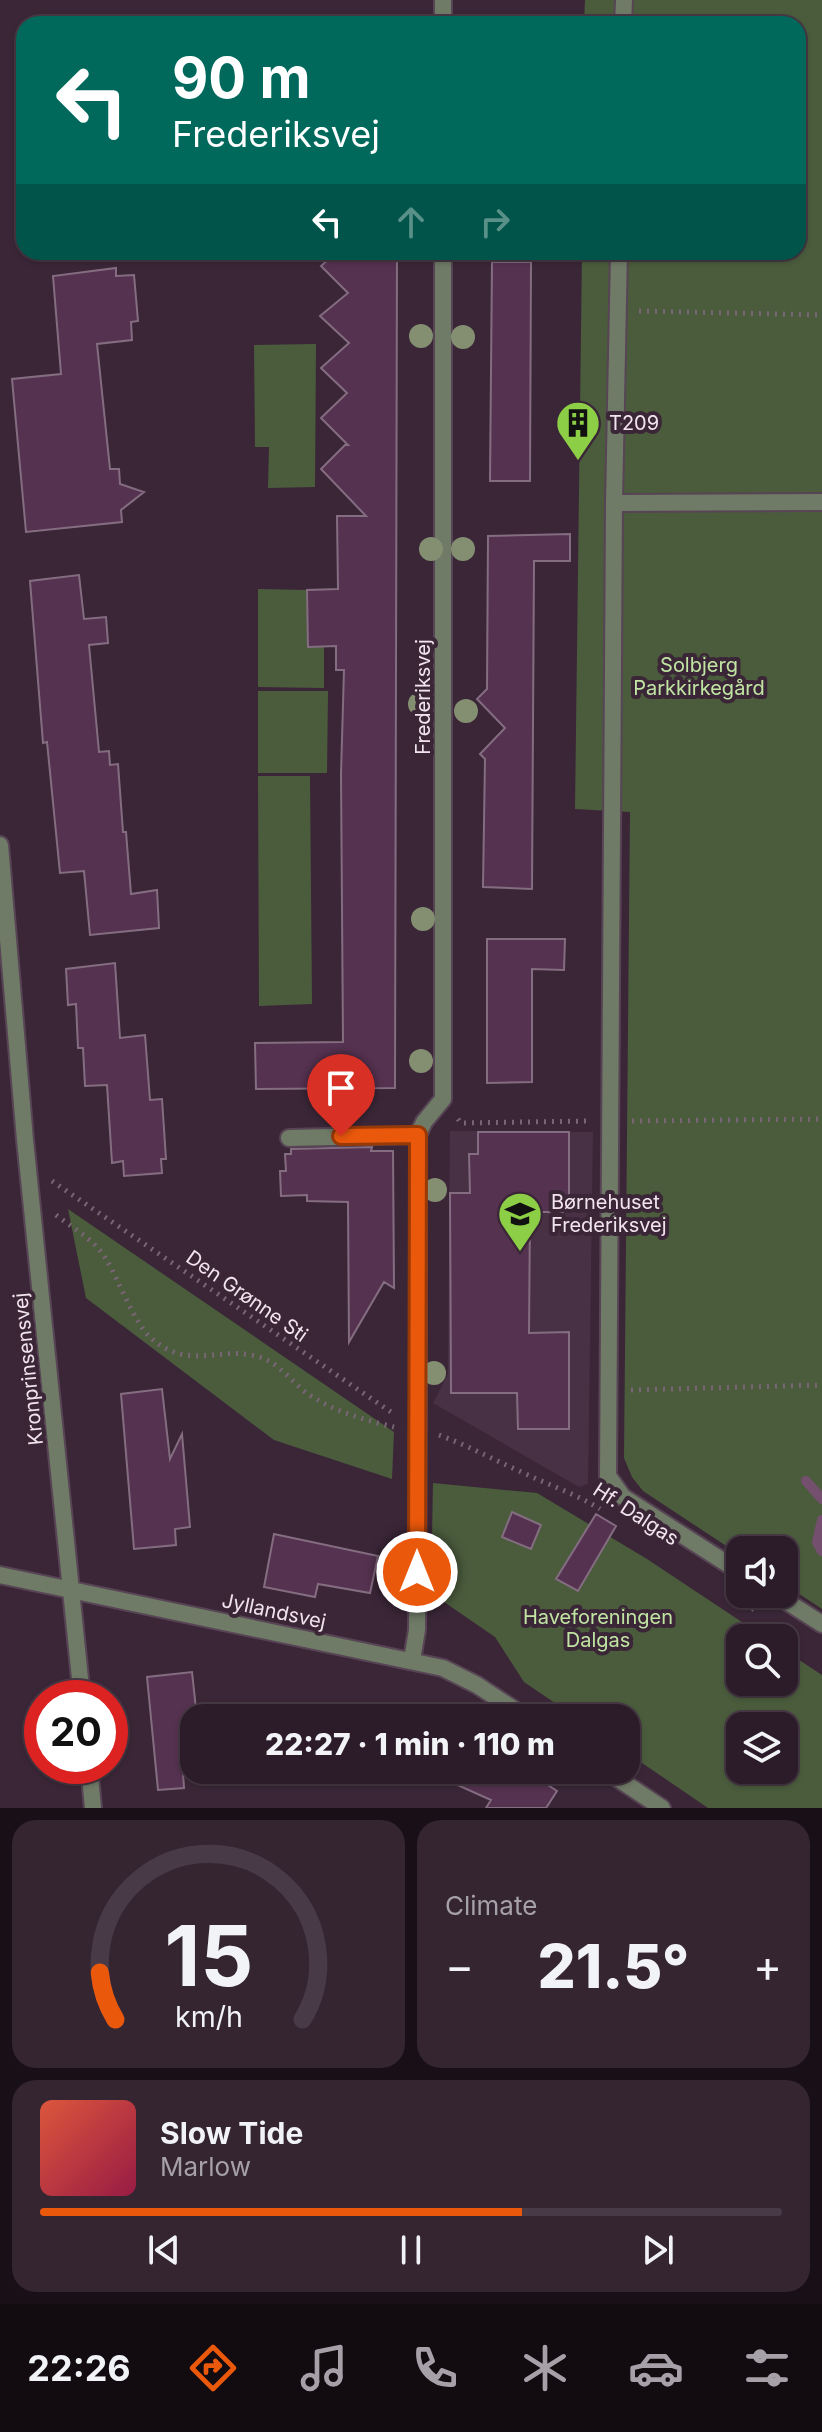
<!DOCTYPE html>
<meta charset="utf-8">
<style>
body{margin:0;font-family:Inter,sans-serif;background:#342531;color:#f1f3f6;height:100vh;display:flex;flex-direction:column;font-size:30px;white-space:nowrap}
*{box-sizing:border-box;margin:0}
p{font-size:26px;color:#a6a1a8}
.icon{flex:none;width:44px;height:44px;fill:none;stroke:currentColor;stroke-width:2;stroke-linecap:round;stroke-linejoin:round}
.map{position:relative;height:1808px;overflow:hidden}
.details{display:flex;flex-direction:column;gap:12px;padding:12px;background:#180f17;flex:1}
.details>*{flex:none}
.top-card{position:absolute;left:16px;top:16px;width:790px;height:244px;border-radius:24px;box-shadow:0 2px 6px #0004,0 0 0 2px #483a46;background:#00695c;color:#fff;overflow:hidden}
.controls{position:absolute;left:726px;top:1536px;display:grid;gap:16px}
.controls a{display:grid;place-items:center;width:72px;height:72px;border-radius:16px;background:#2c1c29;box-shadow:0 2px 6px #0004,0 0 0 2px #483a46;font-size:40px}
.speed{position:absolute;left:24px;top:1680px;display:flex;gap:16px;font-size:40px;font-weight:700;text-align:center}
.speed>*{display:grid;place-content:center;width:104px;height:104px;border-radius:50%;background:#2c1c29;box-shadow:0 2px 6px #0004,0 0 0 2px #483a46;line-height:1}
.speed .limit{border:12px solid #d22;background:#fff;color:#111}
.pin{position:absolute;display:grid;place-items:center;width:68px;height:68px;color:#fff;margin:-82px -34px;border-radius:50% 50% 50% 0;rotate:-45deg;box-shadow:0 0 8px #0007}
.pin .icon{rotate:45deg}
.me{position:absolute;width:88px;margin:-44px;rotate:0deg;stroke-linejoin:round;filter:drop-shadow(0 0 6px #0008)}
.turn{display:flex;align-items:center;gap:28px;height:168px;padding:0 24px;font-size:36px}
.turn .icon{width:104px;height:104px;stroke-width:2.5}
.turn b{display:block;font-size:56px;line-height:68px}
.lanes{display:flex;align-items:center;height:76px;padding:0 24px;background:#0003;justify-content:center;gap:40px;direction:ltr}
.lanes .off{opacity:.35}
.big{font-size:60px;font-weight:800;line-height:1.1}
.details .card{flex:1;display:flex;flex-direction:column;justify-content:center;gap:12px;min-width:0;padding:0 28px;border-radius:24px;background:#342531}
.details .dial{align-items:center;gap:0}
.dial svg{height:208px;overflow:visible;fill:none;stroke:#483a46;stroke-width:7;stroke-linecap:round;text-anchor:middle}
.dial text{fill:#f1f3f6;stroke:none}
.song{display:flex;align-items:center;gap:24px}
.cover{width:96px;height:96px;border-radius:12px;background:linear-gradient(135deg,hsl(10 70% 55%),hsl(340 70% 35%))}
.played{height:8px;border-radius:4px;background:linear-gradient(90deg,#ea580c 65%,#483a46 65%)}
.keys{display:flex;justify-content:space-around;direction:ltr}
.heat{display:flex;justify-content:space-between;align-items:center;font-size:44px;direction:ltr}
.details .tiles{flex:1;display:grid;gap:12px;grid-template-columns:1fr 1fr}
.card:last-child{grid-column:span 2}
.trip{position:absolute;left:180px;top:1704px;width:460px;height:80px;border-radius:24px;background:#2c1c29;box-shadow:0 2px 6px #0004,0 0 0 2px #483a46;font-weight:800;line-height:80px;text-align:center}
.dock{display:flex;height:128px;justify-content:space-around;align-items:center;background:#120b10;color:#a6a1a8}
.dock .icon{width:56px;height:56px}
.dock .active{color:#ea580c}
.dock b{font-size:36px;color:#f1f3f6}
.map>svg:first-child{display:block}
</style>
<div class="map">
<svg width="822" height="1808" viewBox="0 0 822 1808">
<rect width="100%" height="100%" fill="#3a2637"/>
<!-- built -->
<path fill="#493145" d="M450 1131 593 1132 588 1484 579 1487 433 1403 448 1374Z"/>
<!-- green -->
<path fill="#4b5c3d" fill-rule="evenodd" d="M585 0H822V1609L784 1584V1550H740V1555L643 1491 632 1477 624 1458 630 812 575 809 582 252H798V24H584Z
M316 344 315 487 268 488 269 447H255L254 345Z
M258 589 307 590 324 646V688L258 687Z
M258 691H328L327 773H258Z
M258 776H310L312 1004 259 1006Z
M68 1209 394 1432 392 1479 274 1440 86 1298Z
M433 1483 537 1493 647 1559 766 1638H740V1682H784V1650L822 1675V1808H708L626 1752V1718H577L524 1682 495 1637 431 1593ZM740 1726H784V1770H740Z"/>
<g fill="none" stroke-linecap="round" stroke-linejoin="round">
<!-- stream -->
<path stroke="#744f6e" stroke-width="10" d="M806 1481 822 1499
M822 1520 817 1542 822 1551"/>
</g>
<!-- building -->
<path fill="#553250" stroke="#846d80" stroke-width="2" d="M337 252H397L395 1088 256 1089 255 1043 343 1042 341 774 344 670H336V646L308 647 307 590 338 589 337 516H366L321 469 345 445H348L321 418 347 393 321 368 349 343 320 316 348 293 321 266Z
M492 262H531L530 481H490Z
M116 268V276L134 275 138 321 131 322 132 340 97 344 110 469H119L120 484 144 492 121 510 122 522 26 532 12 379 61 374 53 276Z
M570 534V561H534L532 889 483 887 485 759 480 754 505 728 477 699 487 689 488 536Z
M79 575 84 619 106 617 108 643 89 645 99 752 109 751 110 765 118 764 123 832H126L131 894 157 890 159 928 90 935 84 871 60 873 47 742 43 743 30 581Z
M487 939H565L564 970 532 969V1082L487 1083Z
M115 963 120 1038 145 1035 150 1100 162 1099 166 1159H161L162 1173 124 1176 123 1161 112 1163 107 1085 85 1086 83 1048H78L76 1004 68 1005 66 969Z
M478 1132H569V1212H530L529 1333 569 1332V1429H518L517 1393H451L450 1193H470L469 1154H478Z
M372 1147 371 1151H393L394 1288 384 1282 349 1342 348 1202 307 1201V1195L281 1196 280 1171H286L285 1154H291V1149Z
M162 1389 170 1459 182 1434 190 1527 175 1529 176 1545 134 1549 121 1394Z
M512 1512 541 1525 531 1549 502 1537Z
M596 1514 616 1526 578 1591 556 1579Z
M274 1534 378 1556 370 1593 318 1584 315 1597 264 1587Z
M192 1672 197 1718H194V1757L182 1758 184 1788 158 1790 147 1677Z
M424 1770H525L557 1791 546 1808H486L491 1800Z"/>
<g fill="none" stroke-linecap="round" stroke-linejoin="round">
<!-- service casing -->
<g stroke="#574454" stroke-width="20">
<path id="service" d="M623 24 624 0
M619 252 614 503 608 1476 623 1497 740 1572
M614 503 822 502
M775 1594 822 1624
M412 1660 417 1630 418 1403"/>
</g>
<!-- minor casing -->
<g stroke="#574454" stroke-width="20">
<path id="minor" d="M443 0V24
M0 845 25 1140 82 1698
M289 1138 418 1135
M418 1403V1135L424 1122 443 1099V252
M0 1575 443 1668 477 1685 527 1718
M89 1766 93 1808
M605 1770 662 1808"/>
</g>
<!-- path -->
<path stroke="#786675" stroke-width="5" stroke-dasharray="2 6" stroke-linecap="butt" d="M639 311 822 315
M458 1119 461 1123 586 1121
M632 1121 822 1119
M52 1181 394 1414
M56 1215C74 1229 94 1239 106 1259 119 1280 134 1323 151 1338 191 1374 226 1341 267 1360 281 1367 292 1381 304 1391 329 1410 364 1420 394 1427
M631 1390 822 1385
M439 1435C469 1446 496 1461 526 1474 551 1486 576 1494 600 1509
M732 1596 758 1612"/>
<!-- service -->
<use href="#service" stroke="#6f7a67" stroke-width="16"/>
<!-- minor -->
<use href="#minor" stroke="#6f7a67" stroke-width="16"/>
</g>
<!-- trees -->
<g fill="#848f72">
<circle cx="421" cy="336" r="12"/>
<circle cx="463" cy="337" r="12"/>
<circle cx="431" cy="549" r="12"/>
<circle cx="463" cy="549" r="12"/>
<circle cx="420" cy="704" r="12"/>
<circle cx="466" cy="711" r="12"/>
<circle cx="423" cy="919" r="12"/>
<circle cx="421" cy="1061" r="12"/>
<circle cx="435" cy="1190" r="12"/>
<circle cx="434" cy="1373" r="12"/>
</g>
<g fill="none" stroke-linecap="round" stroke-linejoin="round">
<!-- route casing -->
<g stroke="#983908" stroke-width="20">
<path id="route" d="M341 1136 418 1135 417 1572"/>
</g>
<!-- route -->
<use href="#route" stroke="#ea580c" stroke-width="14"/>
</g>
<!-- icons -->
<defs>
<g id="building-pin" transform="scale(2.3)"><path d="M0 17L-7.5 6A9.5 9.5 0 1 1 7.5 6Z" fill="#8cce45" stroke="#3a2637"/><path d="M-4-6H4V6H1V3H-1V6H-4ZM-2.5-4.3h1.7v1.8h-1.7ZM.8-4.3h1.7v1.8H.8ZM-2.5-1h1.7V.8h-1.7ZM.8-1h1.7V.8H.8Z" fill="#111"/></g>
<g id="school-pin" transform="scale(2.3)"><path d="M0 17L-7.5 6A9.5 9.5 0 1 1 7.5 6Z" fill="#8cce45" stroke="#3a2637"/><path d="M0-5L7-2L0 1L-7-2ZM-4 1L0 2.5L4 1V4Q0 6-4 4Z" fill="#111"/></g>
</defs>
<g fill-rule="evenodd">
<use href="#building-pin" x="578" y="423"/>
<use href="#school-pin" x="520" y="1214"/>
</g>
<g text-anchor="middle" stroke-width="8" stroke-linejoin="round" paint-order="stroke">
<!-- poi labels -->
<g font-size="20" fill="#f2e4ef" stroke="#3a2637" text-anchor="start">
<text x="609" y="430">T209</text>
<text x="551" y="1209">Børnehuset<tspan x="551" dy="23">Frederiksvej</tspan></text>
</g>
<!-- park labels -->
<g font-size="20" fill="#c0e5a2" stroke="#3a2637">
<text x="699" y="672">Solbjerg<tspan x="699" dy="23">Parkkirkegård</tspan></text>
<text x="598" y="1624">Haveforeningen<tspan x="598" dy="23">Dalgas</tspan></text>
</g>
<!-- street labels -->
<g font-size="20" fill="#f2e4ef" stroke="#3a2637">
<text transform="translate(423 697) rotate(-90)" y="7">Frederiksvej</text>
<text transform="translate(247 1296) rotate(35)" y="7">Den Grønne Sti</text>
<text transform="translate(28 1369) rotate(-96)" y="7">Kronprinsensvej</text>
<text transform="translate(636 1514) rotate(33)" y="7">Hf. Dalgas</text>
<text transform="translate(274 1611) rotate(12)" y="7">Jyllandsvej</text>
</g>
</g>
</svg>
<div class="controls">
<a><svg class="icon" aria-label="sound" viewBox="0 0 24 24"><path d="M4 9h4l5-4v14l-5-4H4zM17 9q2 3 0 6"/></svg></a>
<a><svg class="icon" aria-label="search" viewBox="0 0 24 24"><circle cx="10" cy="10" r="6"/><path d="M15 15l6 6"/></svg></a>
<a><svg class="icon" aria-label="layers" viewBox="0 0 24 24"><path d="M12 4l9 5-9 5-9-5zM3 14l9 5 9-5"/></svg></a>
</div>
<div class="speed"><div class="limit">20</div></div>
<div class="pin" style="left:341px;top:1136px;background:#d93025"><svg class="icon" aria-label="arrive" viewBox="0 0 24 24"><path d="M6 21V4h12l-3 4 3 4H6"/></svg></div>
<svg class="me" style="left:417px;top:1572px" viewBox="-20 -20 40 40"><circle r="17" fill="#ea580c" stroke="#fff" stroke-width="3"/><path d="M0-11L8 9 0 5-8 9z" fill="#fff"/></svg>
<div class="trip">22:27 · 1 min · 110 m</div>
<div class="top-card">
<div class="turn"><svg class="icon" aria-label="left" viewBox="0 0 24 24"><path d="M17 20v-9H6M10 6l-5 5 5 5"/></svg><div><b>90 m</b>Frederiksvej</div></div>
<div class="lanes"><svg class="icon" aria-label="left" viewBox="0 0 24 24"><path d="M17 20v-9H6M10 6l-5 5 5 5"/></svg><svg class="icon off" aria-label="ahead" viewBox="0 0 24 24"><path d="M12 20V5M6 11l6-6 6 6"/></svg><svg class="icon off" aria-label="right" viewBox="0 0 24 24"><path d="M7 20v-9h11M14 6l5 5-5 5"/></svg></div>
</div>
</div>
<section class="details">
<div class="tiles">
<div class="card dial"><svg viewBox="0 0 100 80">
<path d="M14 69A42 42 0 1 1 86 69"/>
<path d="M14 69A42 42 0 0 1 8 51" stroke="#ea580c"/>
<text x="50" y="56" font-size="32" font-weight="700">15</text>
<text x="50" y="72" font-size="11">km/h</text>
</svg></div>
<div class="card"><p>Climate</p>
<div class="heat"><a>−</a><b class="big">21.5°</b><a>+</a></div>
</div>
<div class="card">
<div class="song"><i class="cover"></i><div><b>Slow Tide</b><p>Marlow</p></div></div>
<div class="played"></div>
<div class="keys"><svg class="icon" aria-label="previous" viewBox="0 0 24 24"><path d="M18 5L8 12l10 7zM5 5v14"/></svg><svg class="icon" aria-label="pause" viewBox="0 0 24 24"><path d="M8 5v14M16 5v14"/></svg><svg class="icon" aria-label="next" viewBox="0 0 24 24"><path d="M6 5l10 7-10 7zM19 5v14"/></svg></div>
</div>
</div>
</section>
<nav class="dock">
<b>22:26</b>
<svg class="icon active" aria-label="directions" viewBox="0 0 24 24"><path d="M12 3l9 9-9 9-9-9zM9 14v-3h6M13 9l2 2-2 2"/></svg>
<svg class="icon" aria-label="music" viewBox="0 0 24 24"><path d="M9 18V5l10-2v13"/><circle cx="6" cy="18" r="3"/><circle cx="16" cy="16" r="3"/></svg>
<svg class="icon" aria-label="phone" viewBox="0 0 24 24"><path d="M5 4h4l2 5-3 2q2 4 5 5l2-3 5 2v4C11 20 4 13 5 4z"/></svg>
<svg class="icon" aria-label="climate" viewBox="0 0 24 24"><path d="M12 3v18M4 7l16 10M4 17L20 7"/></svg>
<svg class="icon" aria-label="car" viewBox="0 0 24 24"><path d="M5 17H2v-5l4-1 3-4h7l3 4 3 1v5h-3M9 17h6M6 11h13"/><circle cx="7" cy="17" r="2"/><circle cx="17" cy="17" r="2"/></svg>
<svg class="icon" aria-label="filters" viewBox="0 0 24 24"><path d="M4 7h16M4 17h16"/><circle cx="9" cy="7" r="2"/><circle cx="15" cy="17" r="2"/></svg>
</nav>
